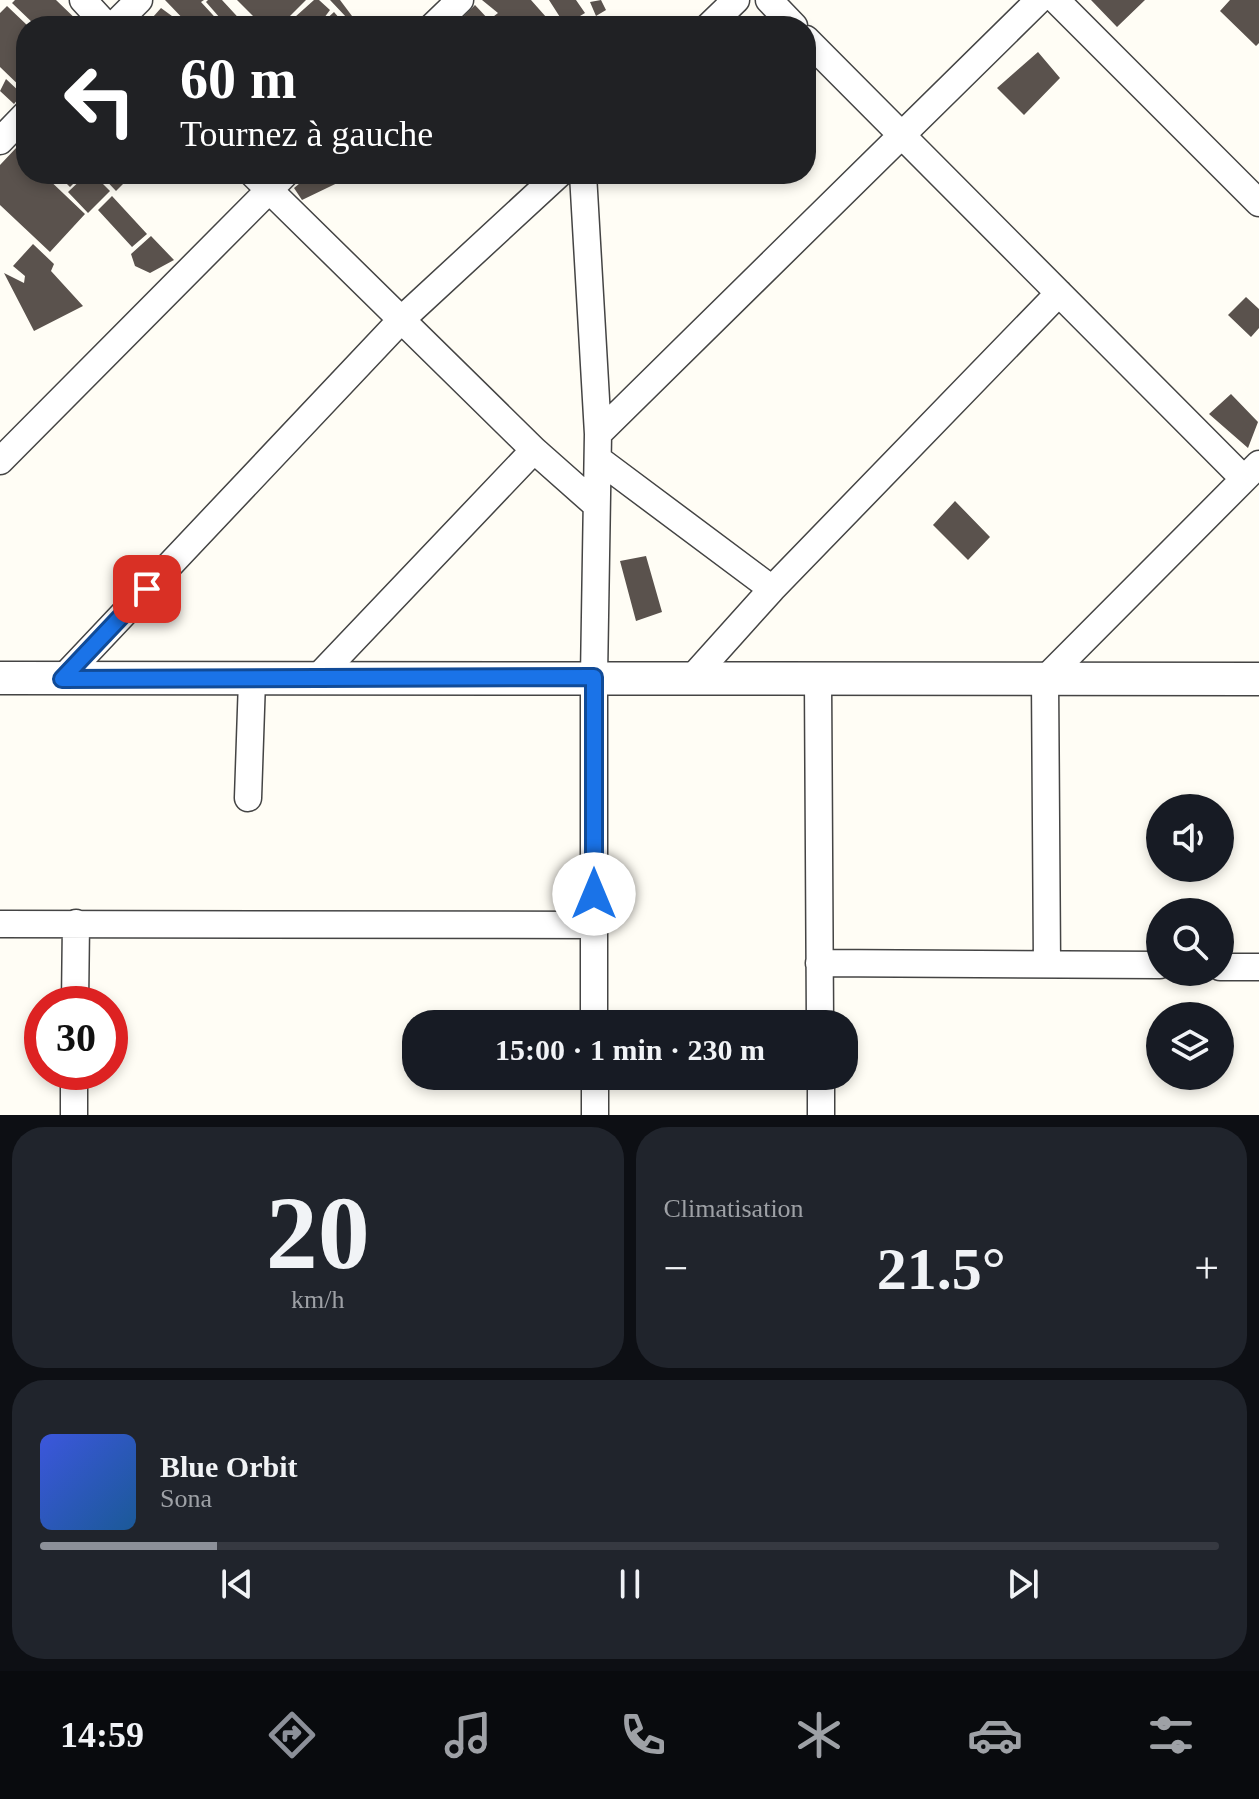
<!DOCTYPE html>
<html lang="fr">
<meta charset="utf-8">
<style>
body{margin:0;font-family:"Times New Roman",serif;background:#20242c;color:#f1f3f6;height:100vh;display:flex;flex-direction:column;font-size:30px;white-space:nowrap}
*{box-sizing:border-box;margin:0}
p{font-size:26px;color:#9ea1a6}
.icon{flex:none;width:44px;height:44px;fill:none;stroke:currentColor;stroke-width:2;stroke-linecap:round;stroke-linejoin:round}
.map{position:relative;height:1115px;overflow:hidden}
.panel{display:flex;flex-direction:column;gap:12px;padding:12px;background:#0d0f14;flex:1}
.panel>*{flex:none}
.top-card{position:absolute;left:16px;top:16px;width:800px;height:168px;border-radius:32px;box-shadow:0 4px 12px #0003;background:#202124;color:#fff;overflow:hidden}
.fabs{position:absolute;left:1146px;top:794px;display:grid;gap:16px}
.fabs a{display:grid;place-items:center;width:88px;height:88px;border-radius:50%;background:#171b24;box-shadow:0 4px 12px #0003;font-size:40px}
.speed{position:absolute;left:24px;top:986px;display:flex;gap:16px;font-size:40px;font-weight:700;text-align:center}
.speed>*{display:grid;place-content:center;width:104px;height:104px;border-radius:50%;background:#171b24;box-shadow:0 4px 12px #0003;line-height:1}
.speed .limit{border:12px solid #d22;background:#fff;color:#111}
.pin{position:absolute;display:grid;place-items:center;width:68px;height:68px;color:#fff;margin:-34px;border-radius:16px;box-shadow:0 4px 12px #0006}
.me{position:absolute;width:88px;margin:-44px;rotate:0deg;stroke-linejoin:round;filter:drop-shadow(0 0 6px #0008)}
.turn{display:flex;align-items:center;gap:28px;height:168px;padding:0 32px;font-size:36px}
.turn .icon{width:104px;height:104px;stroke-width:2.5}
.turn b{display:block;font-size:56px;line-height:68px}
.big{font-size:60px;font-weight:700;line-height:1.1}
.panel .card{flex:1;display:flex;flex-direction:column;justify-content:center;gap:12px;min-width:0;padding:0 28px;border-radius:32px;background:#20242c}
.panel .dial{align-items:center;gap:0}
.dial b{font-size:104px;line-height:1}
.song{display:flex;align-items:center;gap:24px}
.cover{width:96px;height:96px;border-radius:12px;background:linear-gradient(135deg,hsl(230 70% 55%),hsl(210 70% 35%))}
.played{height:8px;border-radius:4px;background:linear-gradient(90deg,#8c9099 15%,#363941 15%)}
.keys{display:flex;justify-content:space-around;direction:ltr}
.heat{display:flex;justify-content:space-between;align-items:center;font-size:44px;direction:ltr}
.panel .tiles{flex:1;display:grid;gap:12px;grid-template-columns:1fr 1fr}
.card:last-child{grid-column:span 2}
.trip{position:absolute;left:402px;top:1010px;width:456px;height:80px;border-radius:32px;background:#171b24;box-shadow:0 4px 12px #0003;font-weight:700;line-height:80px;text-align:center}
.menu{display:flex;height:128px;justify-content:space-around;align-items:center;background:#090b0e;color:#9ea1a6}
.menu .icon{width:56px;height:56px}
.menu .current{color:#8c9099}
.menu b{font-size:36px;color:#f1f3f6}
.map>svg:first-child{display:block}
</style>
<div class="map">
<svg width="1259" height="1115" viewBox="0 0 1259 1115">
<rect width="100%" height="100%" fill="#fffdf5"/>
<!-- building -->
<path fill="#5a524d" d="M15 0H56L83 26H36L12 3Z
M165 0H204L201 2 223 26H190Z
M208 0H222L246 26H227L206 2Z
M237 0H306L280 26H263Z
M314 0H319L330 10 318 26H285Z
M330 0H340L352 16 347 18Z
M482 0H531L554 26H460L462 18 475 5 489 20 498 13Z
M549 0H576L585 13 565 25Z
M601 0 606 10 596 16 590 2Z
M1091 0H1145L1117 27Z
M1230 0H1259V43L1256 46 1220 11Z
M7 6 28 26 26 92 0 67V13Z
M161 8 176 19 169 26H145Z
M334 12 346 26H325L322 23Z
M1038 52 1060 78 1024 115 997 88Z
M6 79 22 94 14 104 0 91Z
M16 148 26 158V174H43L85 214 50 252 0 205V165Z
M57 174H83L70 187Z
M87 174H93L110 191 88 213 68 192Z
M100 174H133L116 191Z
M311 174H356L302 200 294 188Z
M112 196 147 234 132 247 98 210Z
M151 236 174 260 150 273 135 266 131 254Z
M33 244 54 264 51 271 83 306 34 331 4 273 24 283 25 276 13 266Z
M1246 297 1259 309V328L1251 337 1228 315Z
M1231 394 1258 422 1248 448 1209 414Z
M955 501 990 537 968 560 933 525Z
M646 556 662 612 636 621 620 561Z"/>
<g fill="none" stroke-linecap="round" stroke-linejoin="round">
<!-- minor casing -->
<g stroke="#444" stroke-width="29">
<path id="minor" d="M83 0 107 26
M769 0 794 26
M1056 0 1259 203
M113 26 139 0
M433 26 460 0
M709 26 736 0
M806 39 1244 479
M0 141 26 114
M253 174 534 450 595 504
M583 174 598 434 594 677V1024
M598 434 1039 0
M598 459 772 589
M0 461 285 174
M318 677 534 450
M692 678 772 589 1059 293
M62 679 402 319 559 174
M818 680 820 1024
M248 798 252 680
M0 924 594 925
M819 963 1160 965
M1047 963 1045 679 1259 464
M1220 967H1259
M75 1004 76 923
M595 1076V1115
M821 1076V1115
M74 1115V1072"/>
</g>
<!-- tertiary casing -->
<g stroke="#444" stroke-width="35">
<path id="tertiary" d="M0 678 1259 679"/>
</g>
<!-- minor -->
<use href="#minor" stroke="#fff" stroke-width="26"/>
<!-- tertiary -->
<use href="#tertiary" stroke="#fff" stroke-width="32"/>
</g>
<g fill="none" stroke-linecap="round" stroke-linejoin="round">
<!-- route casing -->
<g stroke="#114b97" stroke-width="20">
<path id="route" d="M147 589 62 679 594 677V894"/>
</g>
<!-- route -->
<use href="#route" stroke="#1a73e8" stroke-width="14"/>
</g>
</svg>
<div class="fabs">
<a><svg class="icon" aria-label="sound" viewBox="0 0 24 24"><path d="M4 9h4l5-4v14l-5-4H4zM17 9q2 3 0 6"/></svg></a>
<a><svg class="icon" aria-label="search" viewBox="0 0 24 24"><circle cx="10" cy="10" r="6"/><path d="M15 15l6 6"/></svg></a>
<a><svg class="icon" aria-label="layers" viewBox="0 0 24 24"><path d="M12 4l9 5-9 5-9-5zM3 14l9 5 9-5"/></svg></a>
</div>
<div class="speed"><div class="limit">30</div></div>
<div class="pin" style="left:147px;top:589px;background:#d93025"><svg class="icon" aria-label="arrive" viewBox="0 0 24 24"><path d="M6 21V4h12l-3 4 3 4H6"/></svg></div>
<svg class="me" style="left:594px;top:894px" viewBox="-20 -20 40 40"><circle r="19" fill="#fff"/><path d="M0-13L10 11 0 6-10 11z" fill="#1a73e8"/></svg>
<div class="trip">15:00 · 1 min · 230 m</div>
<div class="top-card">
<div class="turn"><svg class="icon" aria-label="left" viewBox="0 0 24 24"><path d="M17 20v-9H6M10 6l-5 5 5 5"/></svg><div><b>60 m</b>Tournez à gauche</div></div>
</div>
</div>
<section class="panel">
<div class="tiles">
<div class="card dial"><b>20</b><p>km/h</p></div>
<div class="card"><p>Climatisation</p>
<div class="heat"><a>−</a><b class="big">21.5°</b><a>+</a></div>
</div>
<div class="card">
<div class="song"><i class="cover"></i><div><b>Blue Orbit</b><p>Sona</p></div></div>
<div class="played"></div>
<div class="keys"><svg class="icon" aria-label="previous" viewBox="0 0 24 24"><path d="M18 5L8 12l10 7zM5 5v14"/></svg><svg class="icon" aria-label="pause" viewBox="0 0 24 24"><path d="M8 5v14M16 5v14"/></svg><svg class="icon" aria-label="next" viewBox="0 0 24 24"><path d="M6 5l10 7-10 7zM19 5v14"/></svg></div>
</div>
</div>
</section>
<nav class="menu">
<b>14:59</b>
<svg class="icon current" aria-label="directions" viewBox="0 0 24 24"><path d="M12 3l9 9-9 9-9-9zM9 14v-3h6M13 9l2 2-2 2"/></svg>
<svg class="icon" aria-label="music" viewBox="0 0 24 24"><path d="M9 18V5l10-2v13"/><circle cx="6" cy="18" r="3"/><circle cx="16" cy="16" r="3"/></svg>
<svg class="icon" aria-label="phone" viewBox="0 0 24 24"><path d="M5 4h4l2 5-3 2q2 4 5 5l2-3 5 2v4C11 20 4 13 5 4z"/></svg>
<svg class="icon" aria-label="climate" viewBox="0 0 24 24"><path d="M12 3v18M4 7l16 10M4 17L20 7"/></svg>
<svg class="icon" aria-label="car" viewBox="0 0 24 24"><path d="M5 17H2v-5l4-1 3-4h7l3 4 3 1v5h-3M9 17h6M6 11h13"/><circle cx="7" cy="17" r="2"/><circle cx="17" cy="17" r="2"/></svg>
<svg class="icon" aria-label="filters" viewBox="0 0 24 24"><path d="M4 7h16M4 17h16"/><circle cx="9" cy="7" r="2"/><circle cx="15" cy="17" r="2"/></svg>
</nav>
